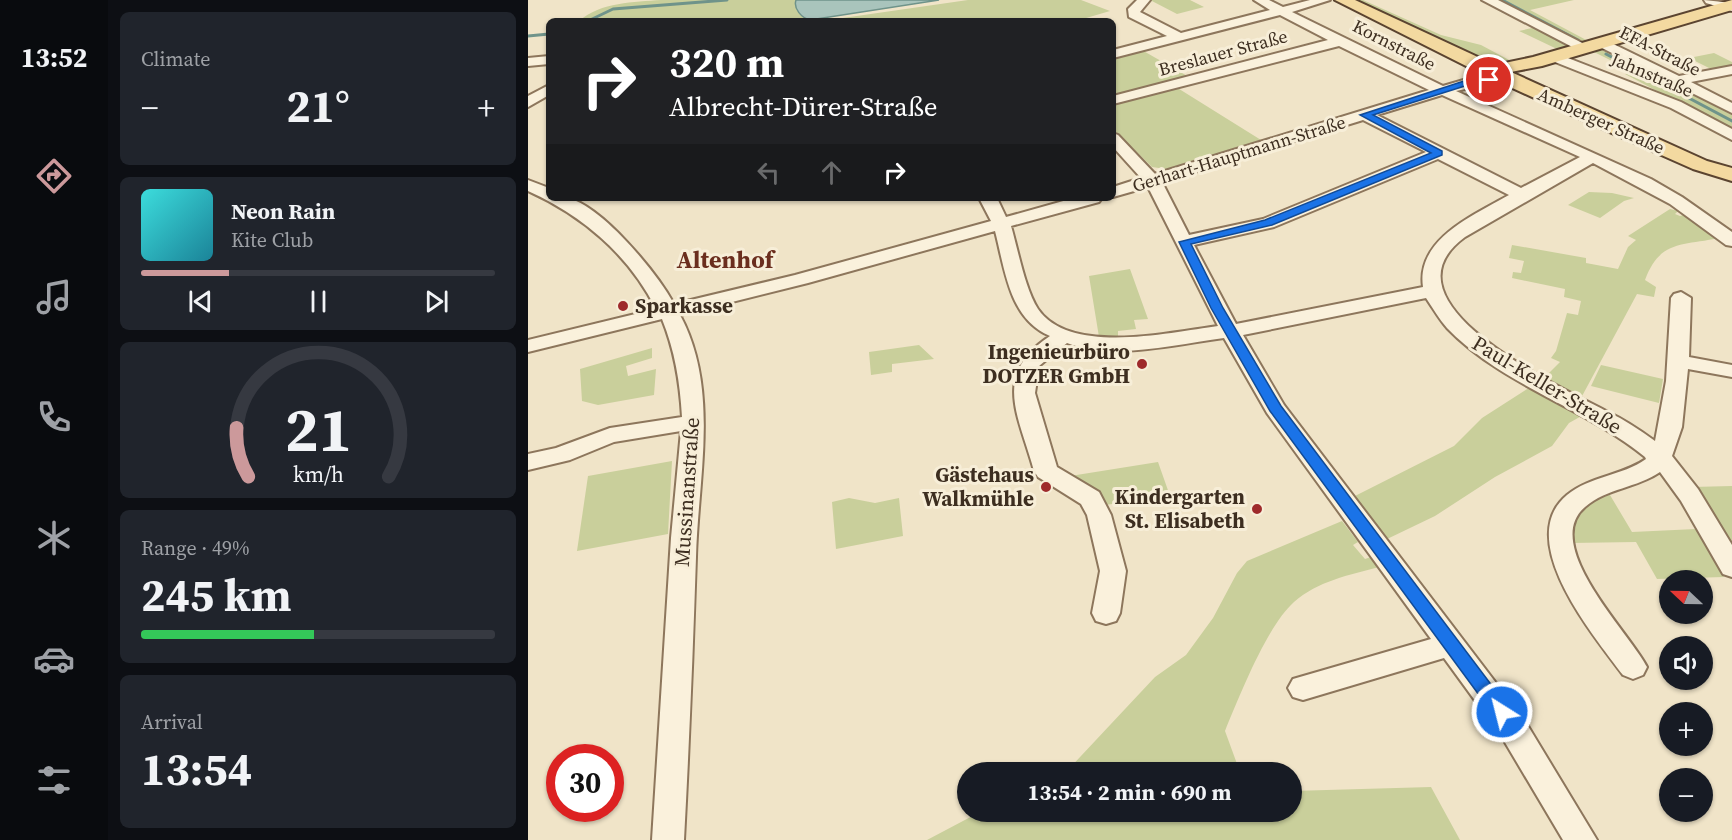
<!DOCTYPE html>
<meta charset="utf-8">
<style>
body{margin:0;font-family:"Source Serif 4",serif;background:#20242c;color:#f1f3f6;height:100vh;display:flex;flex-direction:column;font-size:22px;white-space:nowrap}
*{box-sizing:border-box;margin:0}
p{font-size:20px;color:#9ea1a6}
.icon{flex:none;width:33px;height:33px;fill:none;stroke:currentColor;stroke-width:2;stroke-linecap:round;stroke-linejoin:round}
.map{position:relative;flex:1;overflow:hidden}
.side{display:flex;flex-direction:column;gap:12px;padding:12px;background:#0d0f14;width:420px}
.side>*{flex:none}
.guide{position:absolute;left:18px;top:18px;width:570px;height:183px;border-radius:9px;box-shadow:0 2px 4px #0004;background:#202124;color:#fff;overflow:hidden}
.needle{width:39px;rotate:292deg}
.tools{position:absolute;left:1131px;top:570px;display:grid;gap:12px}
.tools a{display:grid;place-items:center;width:54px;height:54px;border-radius:50%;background:#171b24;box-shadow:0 2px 4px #0004;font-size:30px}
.speed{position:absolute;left:18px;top:744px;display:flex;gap:12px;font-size:30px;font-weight:700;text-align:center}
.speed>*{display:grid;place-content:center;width:78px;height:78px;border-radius:50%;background:#171b24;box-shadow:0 2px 4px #0004;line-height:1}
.speed .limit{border:9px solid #d22;background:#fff;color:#111}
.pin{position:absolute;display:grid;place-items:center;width:51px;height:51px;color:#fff;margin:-26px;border:3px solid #fff;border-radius:50%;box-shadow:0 2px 6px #0007}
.me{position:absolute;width:66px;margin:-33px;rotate:324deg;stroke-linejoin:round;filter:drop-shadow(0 0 4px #0008)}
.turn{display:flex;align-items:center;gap:21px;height:126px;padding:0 24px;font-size:27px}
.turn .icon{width:78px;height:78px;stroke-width:2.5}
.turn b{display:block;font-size:42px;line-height:51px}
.lanes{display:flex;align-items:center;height:57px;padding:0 24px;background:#0003;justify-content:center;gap:30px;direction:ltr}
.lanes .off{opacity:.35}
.big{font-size:45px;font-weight:700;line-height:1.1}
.side .widget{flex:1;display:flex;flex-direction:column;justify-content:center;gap:9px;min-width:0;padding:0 21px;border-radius:9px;background:#20242c}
.side .dial{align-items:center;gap:0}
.dial svg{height:156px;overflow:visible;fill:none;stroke:#363941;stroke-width:7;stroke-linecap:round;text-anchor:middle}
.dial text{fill:#f1f3f6;stroke:none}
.song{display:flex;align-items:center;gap:18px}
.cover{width:72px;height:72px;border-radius:9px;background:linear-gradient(135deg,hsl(180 70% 55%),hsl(190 70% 35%))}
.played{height:6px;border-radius:3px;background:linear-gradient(90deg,#cc999b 25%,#363941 25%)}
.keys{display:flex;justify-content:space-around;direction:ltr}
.heat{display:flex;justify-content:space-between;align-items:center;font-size:33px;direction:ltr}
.charge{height:9px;border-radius:4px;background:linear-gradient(90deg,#34c759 49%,#363941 0)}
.trip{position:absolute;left:429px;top:762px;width:345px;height:60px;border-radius:30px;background:#171b24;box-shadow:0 2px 4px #0004;font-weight:700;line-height:60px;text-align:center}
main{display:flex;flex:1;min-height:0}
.tab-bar{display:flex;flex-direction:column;width:108px;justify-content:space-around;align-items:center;background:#090b0e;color:#9ea1a6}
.tab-bar .icon{width:42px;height:42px}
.tab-bar .on{color:#cc999b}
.tab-bar b{font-size:27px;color:#f1f3f6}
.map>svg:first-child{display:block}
</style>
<main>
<nav class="tab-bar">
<b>13:52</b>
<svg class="icon on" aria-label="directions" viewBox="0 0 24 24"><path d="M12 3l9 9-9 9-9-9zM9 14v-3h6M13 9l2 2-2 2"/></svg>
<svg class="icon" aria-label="music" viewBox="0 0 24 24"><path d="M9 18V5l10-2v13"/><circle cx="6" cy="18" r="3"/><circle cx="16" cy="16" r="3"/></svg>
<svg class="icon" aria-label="phone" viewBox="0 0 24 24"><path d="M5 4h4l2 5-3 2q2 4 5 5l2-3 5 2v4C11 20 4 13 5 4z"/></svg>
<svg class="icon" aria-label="climate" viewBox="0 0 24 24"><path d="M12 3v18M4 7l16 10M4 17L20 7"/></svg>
<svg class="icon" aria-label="car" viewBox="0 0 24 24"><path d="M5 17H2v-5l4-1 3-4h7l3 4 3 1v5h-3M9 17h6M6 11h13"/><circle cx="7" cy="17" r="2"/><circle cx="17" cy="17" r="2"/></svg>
<svg class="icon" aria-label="filters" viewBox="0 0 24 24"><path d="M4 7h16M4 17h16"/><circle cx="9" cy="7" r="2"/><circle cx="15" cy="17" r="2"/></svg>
</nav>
<section class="side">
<div class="widget"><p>Climate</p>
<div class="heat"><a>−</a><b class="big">21°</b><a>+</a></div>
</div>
<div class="widget">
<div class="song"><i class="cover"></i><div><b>Neon Rain</b><p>Kite Club</p></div></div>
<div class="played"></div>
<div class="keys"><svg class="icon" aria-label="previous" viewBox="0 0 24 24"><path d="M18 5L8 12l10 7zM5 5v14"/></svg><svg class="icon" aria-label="pause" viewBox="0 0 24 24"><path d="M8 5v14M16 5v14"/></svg><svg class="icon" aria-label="next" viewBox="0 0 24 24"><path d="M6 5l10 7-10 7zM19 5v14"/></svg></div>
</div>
<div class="widget dial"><svg viewBox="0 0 100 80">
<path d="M14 69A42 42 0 1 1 86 69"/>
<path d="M14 69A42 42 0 0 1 8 44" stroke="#cc999b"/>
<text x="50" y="56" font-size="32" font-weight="700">21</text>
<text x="50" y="72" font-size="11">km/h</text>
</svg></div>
<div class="widget"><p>Range · 49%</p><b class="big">245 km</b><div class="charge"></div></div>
<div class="widget"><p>Arrival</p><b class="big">13:54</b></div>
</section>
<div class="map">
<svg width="1204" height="840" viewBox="0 0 1204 840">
<rect width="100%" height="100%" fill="#f0e4c8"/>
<!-- green -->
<path fill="#c9cf9b" d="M133 0H268C269 11 273 17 284 21H51C73 2 106 2 133 0Z
M440 0H553L582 11 548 21H294Z
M622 0H662L676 7 649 14Z
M828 0H835L913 35 953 45 983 61 955 58Z
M964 0H1046L1002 10 1062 42 1054 44Z
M1004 28 1010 29 1043 46 1029 49 991 31Z
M612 49 661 77 585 96V55Z
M1072 50 1085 53 1204 115V131L1097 74 1104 71 1066 52Z
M1186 53 1204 62V66L1185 70 1161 58Z
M648 87 733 140 638 169 624 167 585 129V104Z
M1061 192 1084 193 1106 198 1096 201 1072 218 1040 205Z
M1142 209 1150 211 1147 214 1152 216 1158 214 1191 238C1153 246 1132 240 1117 280L1128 287 1126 297 1109 294 1053 398 1016 378 1032 362 1023 358 1028 351 1039 313 1050 315 1053 301 1036 297 1037 289 984 278 985 272 993 273 996 261 981 258 984 245 1058 258V263L1090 269 1100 247 1108 240 1100 236Z
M602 269 620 319 606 320 608 329 590 331V338L571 337 561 276Z
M391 345 406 359 364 364V372L343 375 341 352Z
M124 348V358L98 366 100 376 128 369 126 395 70 405 54 401 52 369Z
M1073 365 1135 379 1131 403 1063 386Z
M1004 386 1057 414 1041 423 1024 446 967 477 907 516 857 540 825 497 926 446 954 418Z
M144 461 140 534 49 551 60 476Z
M630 462 642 496 577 505 536 477Z
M1204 486V551L1164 487Z
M1079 490 1104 532 1168 529 1196 577 1129 579 1108 542 1042 543 1047 513Z
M321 498 347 503 371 498 375 536 308 549 304 502Z
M814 521 830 542 825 545 837 559 843 557 851 567C821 575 790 581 766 602 739 626 712 695 697 731L712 772H538L627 677 658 655 685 618 709 573 719 561Z
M903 787 932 840H399L452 812H764V791Z"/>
<!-- water -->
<path fill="#a9c4bc" stroke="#6f938a" stroke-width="1.5" d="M268 0H411L282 20C274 18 265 9 268 0Z"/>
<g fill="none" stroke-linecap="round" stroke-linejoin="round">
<!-- stream -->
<path stroke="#6f938a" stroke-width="3" d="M974 0 1050 40
M60 21 85 9 199 0
M0 36 21 34
M1078 54 1204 121"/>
<!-- minor casing -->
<g stroke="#8d765c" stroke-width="4">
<path id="minor" d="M609 0H622L612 12 653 33 742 10 726 0H741L755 7 782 0H802L764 12 915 86 939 79 979 74V80L928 91 1123 179 1154 197 1204 232V246L1198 245 1142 204 1065 163 937 237C846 303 1035 388 1080 412 1097 420 1112 430 1127 441L1138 381 1143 298 1146 294 1153 292 1163 298 1161 357 1204 365V377L1160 369 1154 427 1144 456 1170 489 1204 545V577L1195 574 1153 501 1132 472C1109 488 1079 488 1057 507 1012 545 1102 633 1119 667L1115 675 1105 679 1095 675C1066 636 985 540 1039 495 1062 476 1094 476 1118 459L1117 457C1056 407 975 386 919 328 911 319 905 308 898 298L715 335 756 405 997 721 1069 840H1035L975 739 916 658 775 700 765 697 760 688 765 679 903 639 739 413 696 338C649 344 584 361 539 343L511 366 507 393 529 467 571 492 583 515 598 571 592 613 588 621 578 624 568 621 564 613 572 571 559 515 553 504 510 477 506 471C491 415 463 375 522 336 481 319 477 269 467 231L280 283 152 315C192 389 170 477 168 557 165 651 161 746 156 840H124L143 538 153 431 86 442 42 460 0 470V454L28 448 82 428 154 417C152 382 147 351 134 319L0 352V340L128 309C101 255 54 215 0 191V180L21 188V198C27 198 34 197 40 198 75 207 129 273 146 304L267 275 463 221 451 198H469L478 217 546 198H574L571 202 483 226C490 250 497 289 510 309 542 356 643 332 690 326L620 187 585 197V187L613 178 585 147V133L590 135 627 174 901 90 811 46 585 104V96L800 40 752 15 585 58V50L639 36 601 17 600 9ZM914 95 1052 157 993 188 849 115ZM835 120 898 152 735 219 661 235 634 182ZM910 159 981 195C946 215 888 239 895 287L708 324 666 245 746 227Z
M954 0H970L1064 48 1057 52 1052 51Z
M1176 0 1204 3V11L1178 3Z
M1075 39 1151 76 1204 66V74L1163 82 1204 103V113L1070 46 1068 43Z
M1027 53 1153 102 1204 129V140L1143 108 1022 60 1020 57Z
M21 56V64L0 66V58Z
M21 85V95L0 107V96Z"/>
</g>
<!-- major casing -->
<g stroke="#5b4430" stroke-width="4">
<path id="major" d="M807 0H827L967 65 1005 57 1204 0V10L1014 66 983 72 1179 161 1204 168V181L1165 169 1061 123 956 75Z"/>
</g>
<!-- minor -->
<use href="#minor" fill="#faf1dc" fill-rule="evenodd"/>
<!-- major -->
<use href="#major" fill="#f3d9a0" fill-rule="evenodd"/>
</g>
<!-- route -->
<path fill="#1a73e8" stroke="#114b97" stroke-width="1.5" d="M961 78 964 82 940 85 845 115 914 151V155L744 225 663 244 695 308 753 406 980 707 983 712 980 718 974 720 968 718 742 411 683 308 651 242 737 220 903 153 832 115 936 81Z"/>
<!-- markers -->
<g fill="#9e2a2b" stroke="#f7eed8" stroke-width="2">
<circle cx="95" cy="306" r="6"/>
<circle cx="614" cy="364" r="6"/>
<circle cx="518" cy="487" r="6"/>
<circle cx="729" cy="509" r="6"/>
</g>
<g text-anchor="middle" stroke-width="6" stroke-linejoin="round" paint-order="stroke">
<!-- far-street labels -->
<g font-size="18" fill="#3d2e20" stroke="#f7eed8">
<text transform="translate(866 45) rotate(27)" y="6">Kornstraße</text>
<text transform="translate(1132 51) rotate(27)" y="6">EFA-Straße</text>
<text transform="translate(695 53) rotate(-15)" y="6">Breslauer Straße</text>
<text transform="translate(1124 75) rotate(23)" y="6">Jahnstraße</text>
<text transform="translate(1073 121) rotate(24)" y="6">Amberger Straße</text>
<text transform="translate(711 154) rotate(-17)" y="6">Gerhart-Hauptmann-Straße</text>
</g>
<!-- poi labels -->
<g font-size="21" font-weight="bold" fill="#3d2e20" stroke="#f7eed8" text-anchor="end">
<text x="107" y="313" text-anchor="start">Sparkasse</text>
<text x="602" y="359">Ingenieurbüro<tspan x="602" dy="24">DOTZER GmbH</tspan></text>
<text x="506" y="482">Gästehaus<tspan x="506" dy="24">Walkmühle</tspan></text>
<text x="717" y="504">Kindergarten<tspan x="717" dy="24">St. Elisabeth</tspan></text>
</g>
<!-- street labels -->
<g font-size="21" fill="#3d2e20" stroke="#f7eed8">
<text transform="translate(1019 385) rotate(31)" y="7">Paul-Keller-Straße</text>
<text transform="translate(159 492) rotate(-86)" y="7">Mussinanstraße</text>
</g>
<!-- quarter labels -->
<g font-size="24" font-weight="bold" fill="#6b2e1e" stroke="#f7eed8">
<text x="197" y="268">Altenhof</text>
</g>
</g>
</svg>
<div class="tools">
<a><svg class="needle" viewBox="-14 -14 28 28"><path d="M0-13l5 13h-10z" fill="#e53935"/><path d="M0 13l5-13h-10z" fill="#9ea1a6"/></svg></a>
<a><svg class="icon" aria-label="sound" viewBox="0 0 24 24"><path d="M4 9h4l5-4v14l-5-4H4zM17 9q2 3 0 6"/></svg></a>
<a>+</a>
<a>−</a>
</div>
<div class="speed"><div class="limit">30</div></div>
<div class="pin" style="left:961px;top:80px;background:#d93025"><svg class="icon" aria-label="arrive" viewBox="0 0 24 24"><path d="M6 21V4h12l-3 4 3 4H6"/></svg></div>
<svg class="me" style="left:974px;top:712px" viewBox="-20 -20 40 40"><circle r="17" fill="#1a73e8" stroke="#fff" stroke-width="3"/><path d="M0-11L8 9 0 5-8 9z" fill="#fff"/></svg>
<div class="trip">13:54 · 2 min · 690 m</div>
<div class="guide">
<div class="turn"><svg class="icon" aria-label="right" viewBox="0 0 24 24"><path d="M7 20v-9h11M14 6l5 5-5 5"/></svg><div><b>320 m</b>Albrecht-Dürer-Straße</div></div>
<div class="lanes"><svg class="icon off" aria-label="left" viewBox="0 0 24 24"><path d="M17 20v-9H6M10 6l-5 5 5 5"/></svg><svg class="icon off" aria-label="ahead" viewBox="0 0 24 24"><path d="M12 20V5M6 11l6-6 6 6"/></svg><svg class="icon" aria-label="right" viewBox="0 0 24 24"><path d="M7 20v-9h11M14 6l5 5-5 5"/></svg></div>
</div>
</div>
</main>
